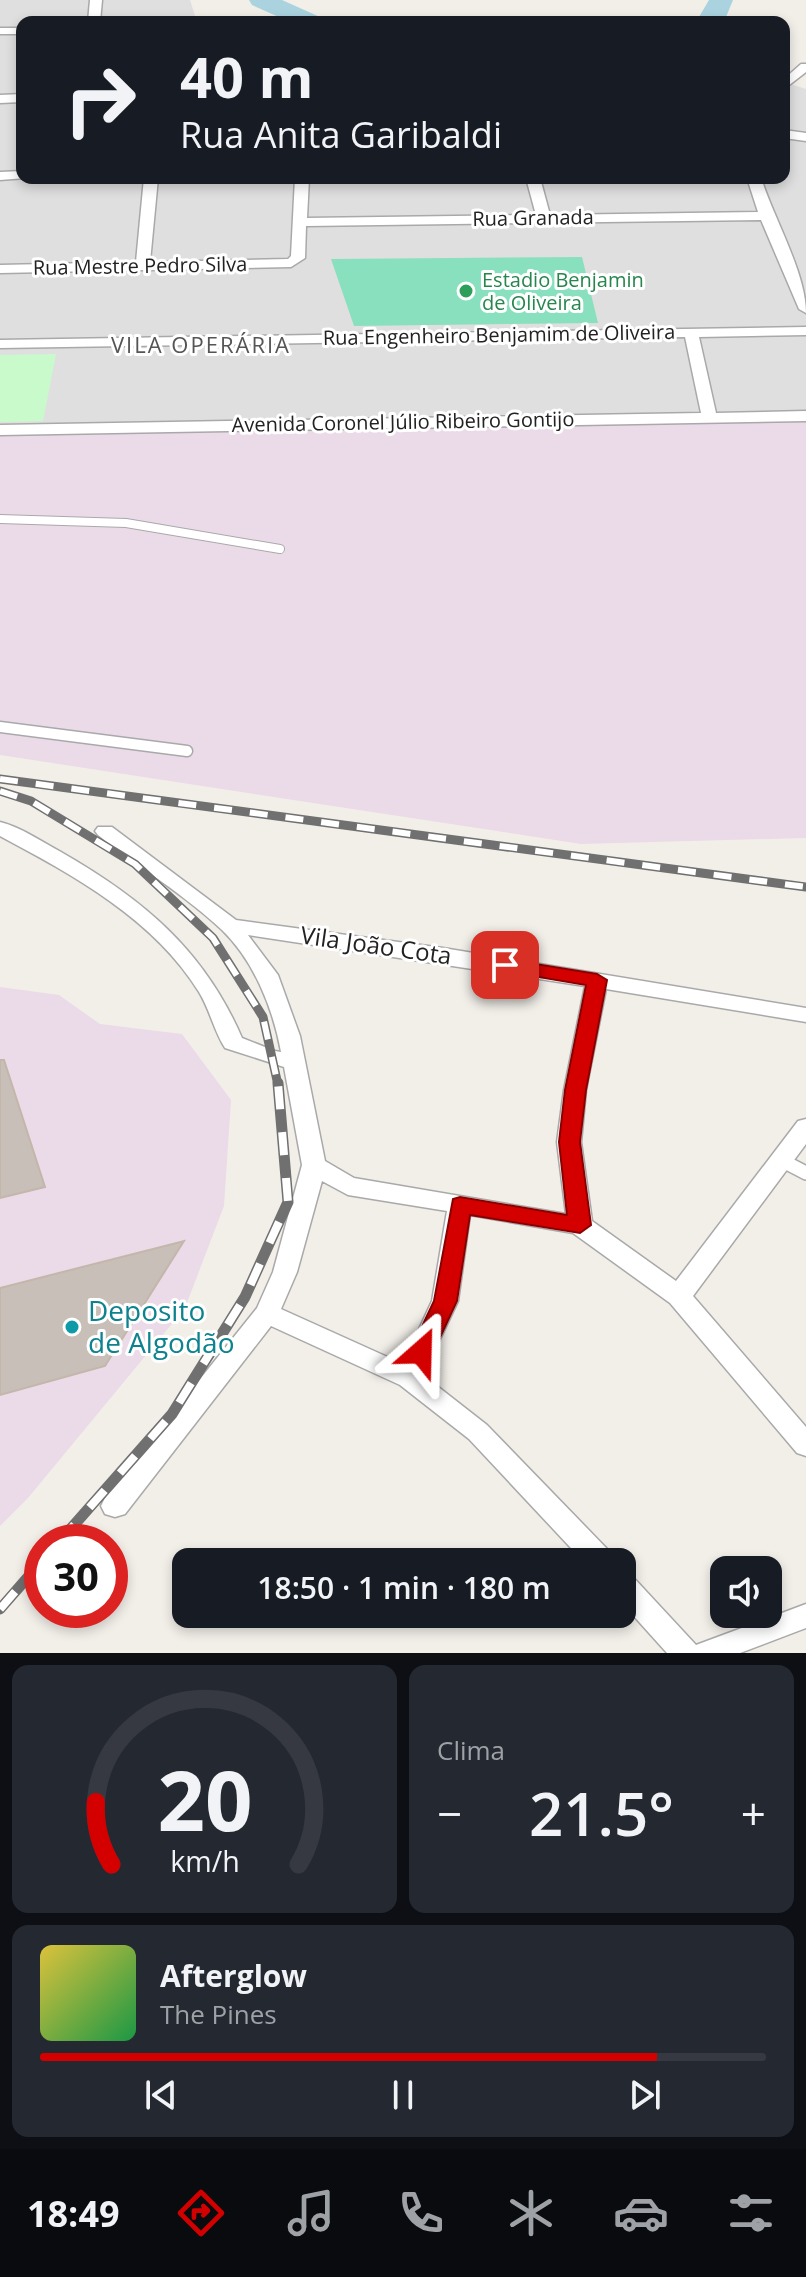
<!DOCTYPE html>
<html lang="pt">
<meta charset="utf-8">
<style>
body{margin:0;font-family:"Open Sans",sans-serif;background:#242831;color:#f1f3f6;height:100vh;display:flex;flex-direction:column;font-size:30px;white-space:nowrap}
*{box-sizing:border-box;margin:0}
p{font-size:26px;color:#9ea1a6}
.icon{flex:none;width:44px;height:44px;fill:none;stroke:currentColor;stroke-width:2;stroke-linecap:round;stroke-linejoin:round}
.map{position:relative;height:1653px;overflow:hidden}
.details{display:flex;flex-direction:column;gap:12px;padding:12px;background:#0d0f14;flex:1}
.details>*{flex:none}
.hud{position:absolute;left:16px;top:16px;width:774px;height:168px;border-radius:16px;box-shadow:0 4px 12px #0003;background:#171b24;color:#f1f3f6;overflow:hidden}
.controls{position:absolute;left:710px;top:1556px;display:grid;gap:16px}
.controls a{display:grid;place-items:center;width:72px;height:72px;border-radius:16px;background:#171b24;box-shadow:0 4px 12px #0003;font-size:40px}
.speed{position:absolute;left:24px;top:1524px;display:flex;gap:16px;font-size:40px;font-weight:700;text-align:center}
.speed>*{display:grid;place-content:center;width:104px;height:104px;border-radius:50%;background:#171b24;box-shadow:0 4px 12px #0003;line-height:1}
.speed .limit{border:12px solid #d22;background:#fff;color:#111}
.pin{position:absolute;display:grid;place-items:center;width:68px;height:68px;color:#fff;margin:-34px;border-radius:16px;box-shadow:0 4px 12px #0006}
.me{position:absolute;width:88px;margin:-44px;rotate:25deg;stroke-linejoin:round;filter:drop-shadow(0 0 6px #0008)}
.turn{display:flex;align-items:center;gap:28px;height:168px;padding:0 32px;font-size:36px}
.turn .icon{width:104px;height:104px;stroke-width:2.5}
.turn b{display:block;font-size:56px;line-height:68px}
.big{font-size:60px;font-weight:600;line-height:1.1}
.details .tile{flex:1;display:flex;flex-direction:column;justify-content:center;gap:12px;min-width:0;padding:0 28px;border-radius:16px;background:#242831}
.details .dial{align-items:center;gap:0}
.dial svg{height:208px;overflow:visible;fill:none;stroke:#363941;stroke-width:7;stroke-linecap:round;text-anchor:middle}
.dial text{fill:#f1f3f6;stroke:none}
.song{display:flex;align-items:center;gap:24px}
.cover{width:96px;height:96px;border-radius:12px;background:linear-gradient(135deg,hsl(50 70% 55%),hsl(140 70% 35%))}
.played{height:8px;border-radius:4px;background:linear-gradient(90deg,#d40000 85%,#363941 85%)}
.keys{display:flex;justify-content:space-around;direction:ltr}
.heat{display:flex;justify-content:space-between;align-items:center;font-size:44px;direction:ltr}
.details .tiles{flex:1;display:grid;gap:12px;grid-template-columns:1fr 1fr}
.tile:last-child{grid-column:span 2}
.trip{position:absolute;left:172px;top:1548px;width:464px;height:80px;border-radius:16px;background:#171b24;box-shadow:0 4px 12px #0003;font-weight:600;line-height:80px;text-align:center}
.dock{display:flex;height:128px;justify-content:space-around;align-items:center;background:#090b0e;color:#9ea1a6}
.dock .icon{width:56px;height:56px}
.dock .selected{color:#d40000}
.dock b{font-size:36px;color:#f1f3f6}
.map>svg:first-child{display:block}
</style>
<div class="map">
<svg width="806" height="1653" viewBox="0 0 806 1653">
<rect width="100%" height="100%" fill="#f2efe9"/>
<!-- residential -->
<path fill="#e0dfdf" d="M0 0H190L197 22H22V178H784V82L806 89V412L0 427Z"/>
<!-- industrial -->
<path fill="#ebdbe8" d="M806 421V838L581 844 0 755V432Z
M0 987 59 995 100 1024 182 1034 231 1100 224 1206 185 1308 28 1498 0 1526Z"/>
<!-- park -->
<path fill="#c8facc" d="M56 354 43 421 0 422V355Z"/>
<!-- pitch -->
<path fill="#88e0be" d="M582 257 598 323 354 326 331 259Z"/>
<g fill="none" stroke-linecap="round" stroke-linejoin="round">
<!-- river -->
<path fill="#aad3df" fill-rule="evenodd" d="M249 0H282L320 17 324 22H290L252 5Z
M709 0H733L724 22H696Z"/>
</g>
<!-- building -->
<path fill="#c7bfb8" stroke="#c4b6ab" stroke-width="2" d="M0 1060H4L45 1187 0 1198Z
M184 1241 105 1366 0 1395V1288Z"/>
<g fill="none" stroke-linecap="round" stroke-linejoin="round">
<!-- service-far2 casing -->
<g stroke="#a9a9a9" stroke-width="10">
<path id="service-far2" d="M0 519 126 523 280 549"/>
</g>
<!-- service-far1 casing -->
<g stroke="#a9a9a9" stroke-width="13">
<path id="service-far1" d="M0 727 187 751"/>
</g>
<!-- service casing -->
<g stroke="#a9a9a9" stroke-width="16">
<path id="service" d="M781 1160 806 1173"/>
</g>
<!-- minor casing -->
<g stroke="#a9a9a9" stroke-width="3">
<path id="minor" d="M90 0H102L100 22H88Z
M0 28H22V34H0Z
M801 64H806V72L784 89V79Z
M22 94V102L0 103V95Z
M784 130 806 133V141L784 138Z
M22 171V178H26L0 180V172Z
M144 178H158L150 262 288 259 291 256 295 178H309L307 218 536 215 526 178H540L550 215 758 212 747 178H761C774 219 806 273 806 313L799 309 761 220 306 226 305 258 291 267 0 273V265L136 262Z
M806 327V335L699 337 716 413 806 411V421L0 435V425L701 413 685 337 0 348V340Z
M0 822C21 827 42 842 61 852 143 899 204 950 242 1038L275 1051 281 1052C273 1008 254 961 222 930 187 897 137 865 98 835L95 831 98 827H112L236 920 443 948 806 1008V1022L606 989 586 1090 581 1142 592 1221 676 1281 798 1121 806 1119V1144L693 1296 806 1427V1456L797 1453 670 1303 573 1233 470 1215 458 1301 423 1375 487 1425 612 1554 616 1562H584L469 1439 400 1385 271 1326 125 1514 115 1517 105 1514 101 1506 105 1498 257 1308 273 1272 302 1165 284 1067 225 1048C214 1031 210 1010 199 992 154 919 73 875 0 836ZM248 935 585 986 564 1090 557 1142 566 1214 354 1178 325 1161 300 1036 278 975ZM322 1181 348 1195 447 1211 432 1301 403 1364 281 1309 297 1272Z
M622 1572 632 1576 696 1645 806 1604V1628L740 1653H667L622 1603Z"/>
</g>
<!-- service-far2 -->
<use href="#service-far2" stroke="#fff" stroke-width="8"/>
<!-- service-far1 -->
<use href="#service-far1" stroke="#fff" stroke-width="10"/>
<!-- service -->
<use href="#service" stroke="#fff" stroke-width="13"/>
<!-- minor -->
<use href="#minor" fill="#fff" fill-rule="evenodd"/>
<!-- rail-far1 casing -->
<g stroke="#707070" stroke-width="9">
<path id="rail-far1" d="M0 779 806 887
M0 791 31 801 135 864 213 938 263 1017 278 1085"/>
</g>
<!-- rail casing -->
<g stroke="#707070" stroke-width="11">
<path id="rail" d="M59 1542 172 1414 245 1297 288 1202 278 1083
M0 1609 42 1561"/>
</g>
<!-- rail-far1 -->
<use href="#rail-far1" stroke="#fff" stroke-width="6" stroke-dasharray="18" stroke-linecap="butt"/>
<!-- rail -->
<use href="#rail" stroke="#fff" stroke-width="8" stroke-dasharray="23" stroke-linecap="butt"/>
</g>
<!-- route -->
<path fill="#d40000" stroke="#8a0000" stroke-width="2" d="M505 959 597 974 607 980 586 1090 580 1142 591 1225 580 1233 470 1215 457 1301 430 1359H413L410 1352 434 1301 453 1199 460 1197 567 1215 559 1142 565 1090 586 985 498 970 495 965 498 961Z"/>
<!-- markers -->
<circle fill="#2e9e5b" stroke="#fff" stroke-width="3" cx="466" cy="291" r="8"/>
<circle fill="#0f9aa8" stroke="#fff" stroke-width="3" cx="72" cy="1327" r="8"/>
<g text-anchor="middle" stroke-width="6" stroke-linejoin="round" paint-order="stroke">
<!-- far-street labels -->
<g font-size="20" fill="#222" stroke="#fff">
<text transform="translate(533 218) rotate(-1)" y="7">Rua Granada</text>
<text transform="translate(140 266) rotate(-1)" y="7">Rua Mestre Pedro Silva</text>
<text transform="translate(499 335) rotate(-1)" y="7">Rua Engenheiro Benjamim de Oliveira</text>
<text transform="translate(403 422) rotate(-1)" y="7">Avenida Coronel Júlio Ribeiro Gontijo</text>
</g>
<!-- far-leisure labels -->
<g font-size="20" fill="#27864d" stroke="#fff" text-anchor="start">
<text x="482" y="287">Estadio Benjamin<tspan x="482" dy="23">de Oliveira</tspan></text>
</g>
<!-- far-neighbourhood labels -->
<g font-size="22" letter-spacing="2" fill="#555" stroke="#fff">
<text x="201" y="353">VILA OPERÁRIA</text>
</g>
<!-- street labels -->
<g font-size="24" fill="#222" stroke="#fff">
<text transform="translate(376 946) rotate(8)" y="8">Vila João Cota</text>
</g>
<!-- near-culture labels -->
<g font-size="28" fill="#0d838f" stroke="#fff" text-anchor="start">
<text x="88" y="1321">Deposito<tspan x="88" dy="32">de Algodão</tspan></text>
</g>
</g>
</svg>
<div class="controls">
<a><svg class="icon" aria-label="sound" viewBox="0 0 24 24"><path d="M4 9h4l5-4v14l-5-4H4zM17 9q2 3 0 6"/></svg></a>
</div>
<div class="speed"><div class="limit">30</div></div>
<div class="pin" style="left:505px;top:965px;background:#d93025"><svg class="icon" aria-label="arrive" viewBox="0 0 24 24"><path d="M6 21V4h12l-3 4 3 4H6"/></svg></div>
<svg class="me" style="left:421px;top:1352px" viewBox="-20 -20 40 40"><path d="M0-17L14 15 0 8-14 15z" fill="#d40000" stroke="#fff" stroke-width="4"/></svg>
<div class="trip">18:50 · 1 min · 180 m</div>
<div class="hud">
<div class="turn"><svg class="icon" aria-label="right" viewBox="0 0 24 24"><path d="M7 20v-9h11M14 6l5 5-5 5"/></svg><div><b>40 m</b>Rua Anita Garibaldi</div></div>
</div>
</div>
<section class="details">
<div class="tiles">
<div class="tile dial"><svg viewBox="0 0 100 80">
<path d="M14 69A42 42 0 1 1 86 69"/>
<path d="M14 69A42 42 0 0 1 8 45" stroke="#d40000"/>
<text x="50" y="56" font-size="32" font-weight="700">20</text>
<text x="50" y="72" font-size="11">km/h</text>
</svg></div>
<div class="tile"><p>Clima</p>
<div class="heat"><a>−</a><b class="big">21.5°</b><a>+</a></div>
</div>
<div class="tile">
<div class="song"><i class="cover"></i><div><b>Afterglow</b><p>The Pines</p></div></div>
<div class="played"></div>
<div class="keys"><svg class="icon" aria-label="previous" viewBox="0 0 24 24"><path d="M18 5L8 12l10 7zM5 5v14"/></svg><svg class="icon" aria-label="pause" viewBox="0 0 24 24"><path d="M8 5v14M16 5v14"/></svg><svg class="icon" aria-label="next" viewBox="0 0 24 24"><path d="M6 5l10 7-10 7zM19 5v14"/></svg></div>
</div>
</div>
</section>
<nav class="dock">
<b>18:49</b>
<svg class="icon selected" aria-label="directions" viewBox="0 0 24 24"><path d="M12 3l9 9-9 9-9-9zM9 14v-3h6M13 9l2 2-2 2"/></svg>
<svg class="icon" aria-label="music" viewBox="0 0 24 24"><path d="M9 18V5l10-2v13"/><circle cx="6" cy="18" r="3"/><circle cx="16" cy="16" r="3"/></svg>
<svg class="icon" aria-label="phone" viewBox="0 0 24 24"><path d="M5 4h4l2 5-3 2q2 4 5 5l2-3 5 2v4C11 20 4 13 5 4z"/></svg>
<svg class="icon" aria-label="climate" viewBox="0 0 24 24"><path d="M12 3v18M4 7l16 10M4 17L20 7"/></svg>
<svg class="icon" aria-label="car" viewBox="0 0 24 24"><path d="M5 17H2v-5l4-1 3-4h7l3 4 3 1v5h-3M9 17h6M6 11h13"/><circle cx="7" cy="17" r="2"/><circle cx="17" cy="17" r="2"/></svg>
<svg class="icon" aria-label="filters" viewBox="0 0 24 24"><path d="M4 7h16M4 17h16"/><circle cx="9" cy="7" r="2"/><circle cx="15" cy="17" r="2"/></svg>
</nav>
